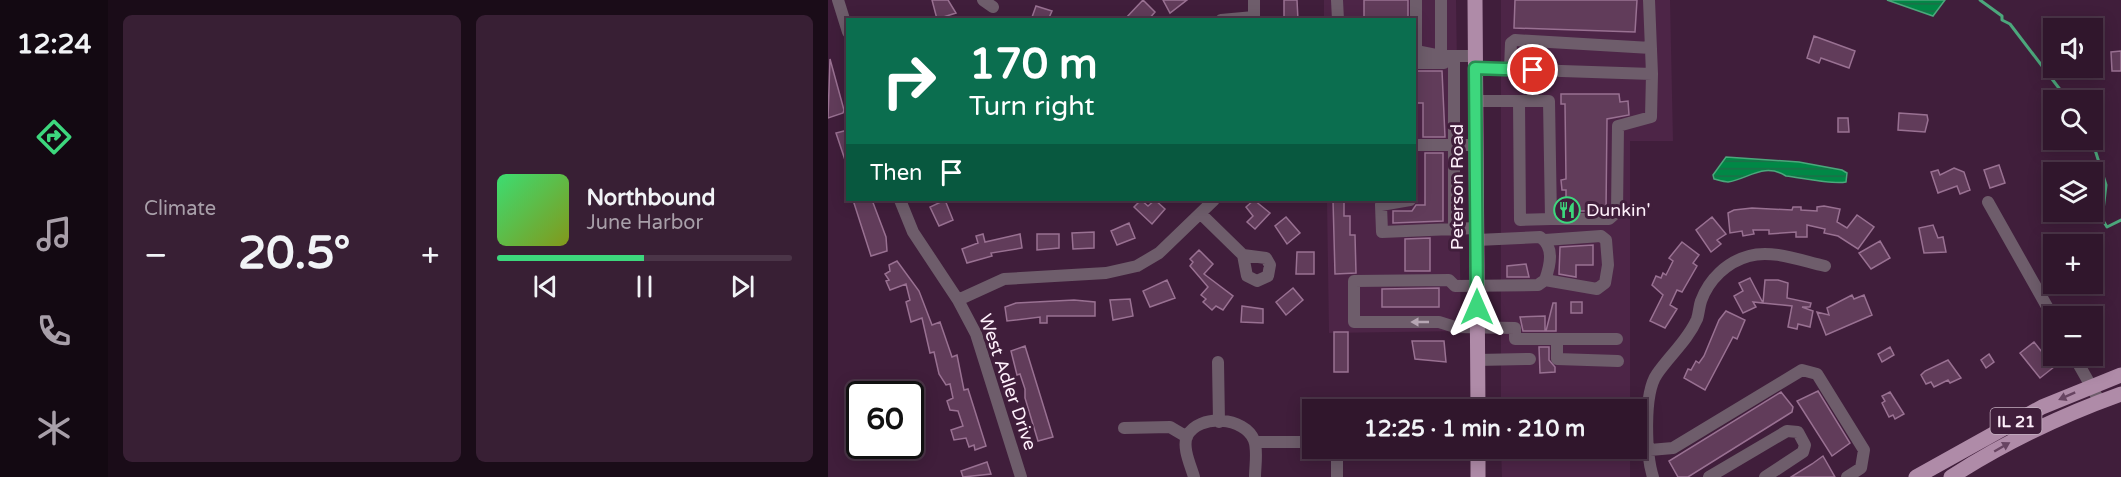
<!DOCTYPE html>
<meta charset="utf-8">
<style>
body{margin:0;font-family:"Varela Round",sans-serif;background:#381f34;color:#f1f3f6;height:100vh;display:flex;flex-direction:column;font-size:22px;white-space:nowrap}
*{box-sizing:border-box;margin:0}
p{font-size:20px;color:#a89fa9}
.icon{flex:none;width:33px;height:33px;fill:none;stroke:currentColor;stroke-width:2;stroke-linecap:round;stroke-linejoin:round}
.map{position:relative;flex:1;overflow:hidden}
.side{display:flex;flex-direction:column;gap:15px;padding:15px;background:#1a0c18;width:720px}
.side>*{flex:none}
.guide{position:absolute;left:18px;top:18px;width:570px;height:183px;border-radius:0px;box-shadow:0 3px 15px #0003,0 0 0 2px #4b3548;background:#0b6e4f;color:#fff;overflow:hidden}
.fabs{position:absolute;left:1215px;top:18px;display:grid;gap:12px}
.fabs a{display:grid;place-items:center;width:60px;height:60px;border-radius:0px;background:#30162c;box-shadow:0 3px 15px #0003,0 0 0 2px #4b3548;font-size:30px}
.speed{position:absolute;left:18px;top:381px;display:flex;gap:12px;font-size:30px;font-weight:700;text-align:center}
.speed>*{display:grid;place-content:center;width:78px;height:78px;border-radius:50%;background:#30162c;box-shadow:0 3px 15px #0003,0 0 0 2px #4b3548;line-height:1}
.speed .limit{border:3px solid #111;border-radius:9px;background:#fff;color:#111}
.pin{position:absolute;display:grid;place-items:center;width:51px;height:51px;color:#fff;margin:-26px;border:3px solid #fff;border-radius:50%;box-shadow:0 2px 6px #0007}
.me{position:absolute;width:66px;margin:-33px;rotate:0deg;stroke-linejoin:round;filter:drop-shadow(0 0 4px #0008)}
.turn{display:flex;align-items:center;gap:21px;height:126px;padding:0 24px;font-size:27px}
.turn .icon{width:78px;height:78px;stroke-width:2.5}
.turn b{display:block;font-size:42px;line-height:51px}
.then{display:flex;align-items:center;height:57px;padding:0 24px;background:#0003;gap:12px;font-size:22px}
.big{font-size:45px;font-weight:700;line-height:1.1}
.side .card{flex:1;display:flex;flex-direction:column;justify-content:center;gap:9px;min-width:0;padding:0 21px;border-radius:9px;background:#381f34}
.song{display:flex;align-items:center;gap:18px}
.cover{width:72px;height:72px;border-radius:9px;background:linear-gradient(135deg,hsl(140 70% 55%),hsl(70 70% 35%))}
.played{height:6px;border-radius:3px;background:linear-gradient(90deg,#3dd77d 50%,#4b3548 50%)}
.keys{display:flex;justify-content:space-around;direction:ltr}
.heat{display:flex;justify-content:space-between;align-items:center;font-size:33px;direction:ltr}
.side .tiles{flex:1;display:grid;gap:15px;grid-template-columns:repeat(2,1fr)}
.trip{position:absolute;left:474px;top:399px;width:345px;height:60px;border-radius:0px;background:#30162c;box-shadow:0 3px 15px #0003,0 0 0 2px #4b3548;font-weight:700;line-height:60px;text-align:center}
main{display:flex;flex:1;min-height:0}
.menu{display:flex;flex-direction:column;width:108px;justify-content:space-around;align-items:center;background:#130912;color:#a89fa9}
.menu .icon{width:42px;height:42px}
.menu .current{color:#3dd77d}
.menu b{font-size:27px;color:#f1f3f6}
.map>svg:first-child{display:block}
</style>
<main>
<nav class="menu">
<b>12:24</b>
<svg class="icon current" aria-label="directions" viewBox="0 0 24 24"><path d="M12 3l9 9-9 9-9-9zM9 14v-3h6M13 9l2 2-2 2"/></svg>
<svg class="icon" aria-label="music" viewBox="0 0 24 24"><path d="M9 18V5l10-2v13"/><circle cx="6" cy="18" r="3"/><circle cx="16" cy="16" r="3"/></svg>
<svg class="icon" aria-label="phone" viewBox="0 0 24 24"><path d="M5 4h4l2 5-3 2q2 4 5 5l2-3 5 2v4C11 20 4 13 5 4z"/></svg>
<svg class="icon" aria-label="climate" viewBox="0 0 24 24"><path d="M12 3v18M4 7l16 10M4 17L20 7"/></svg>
</nav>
<section class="side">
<div class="tiles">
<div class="card"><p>Climate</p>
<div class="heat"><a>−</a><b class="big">20.5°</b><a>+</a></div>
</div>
<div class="card">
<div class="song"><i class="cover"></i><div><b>Northbound</b><p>June Harbor</p></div></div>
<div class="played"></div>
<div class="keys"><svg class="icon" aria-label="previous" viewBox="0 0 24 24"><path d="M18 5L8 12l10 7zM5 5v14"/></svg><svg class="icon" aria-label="pause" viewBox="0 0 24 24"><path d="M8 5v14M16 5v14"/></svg><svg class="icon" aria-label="next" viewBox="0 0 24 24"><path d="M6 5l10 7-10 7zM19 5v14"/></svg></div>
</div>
</div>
</section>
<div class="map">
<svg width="1293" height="477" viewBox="0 0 1293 477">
<defs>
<pattern id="water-rules" width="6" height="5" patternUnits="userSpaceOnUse" patternTransform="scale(1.5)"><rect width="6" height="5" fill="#008846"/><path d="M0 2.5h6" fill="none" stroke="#1e6e48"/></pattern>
</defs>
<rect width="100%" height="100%" fill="#401e3b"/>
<!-- built -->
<path fill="#4d2547" d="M496 0H628L633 331 501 333 499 200H586V20L496 19Z
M673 0H842L845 141H802V409H673Z
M673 449H802V477H674Z"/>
<!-- water -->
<path fill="url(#water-rules)" stroke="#4ca77c" stroke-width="1.5" d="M1059 0H1117L1105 16Z
M898 157 971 162 1014 170 1019 173 1018 182C1005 185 974 178 958 176 936 162 920 179 900 182 896 182 890 180 886 179L885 175Z"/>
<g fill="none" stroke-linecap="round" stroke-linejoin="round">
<!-- stream -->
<path stroke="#4ca77c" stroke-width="3" d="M1152 0 1174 16V20L1182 24 1240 100
M1264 140 1278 185 1274 219 1279 227 1293 220"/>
</g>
<!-- building -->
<path fill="#613c5a" stroke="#997192" stroke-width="1.5" d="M104 0H120L128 13 109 19Z
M315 0 327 12 320 20H296Z
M335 0H359L342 13Z
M456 0H469L470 20H456Z
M536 0H580V20H536Z
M687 0H809L807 32 686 28Z
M208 6 224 11 220 20H203Z
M986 36 1027 51 1021 68 993 58 991 63 979 58Z
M1293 51V71H1284L1283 52Z
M2 59 16 110 15 113 0 118Z
M586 71H614L617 137H595V103H586Z
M733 94H791L792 102 800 101 801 115 779 119 778 211H738V190H734L733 180 738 179 737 104H733Z
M1071 113 1099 115 1100 120 1097 132 1070 130Z
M1010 118H1020L1021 132H1010Z
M20 130V163H18L8 133Z
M597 153H615V221L565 223V211H584L588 205H597Z
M1171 165 1177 183 1162 188 1156 170Z
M1126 168 1136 172 1142 190 1132 194 1129 186 1110 193 1103 172 1110 170 1112 175Z
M25 200H44L58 237 59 251 43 256Z
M117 200 125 220 111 226 102 207Z
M313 200 320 206 327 200 337 209 324 224 306 207Z
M426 200 442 213 427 229 419 222 425 216 418 207Z
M505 200H516V216H522V235H527L528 273 507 274Z
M996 206 1012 209 1009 222 1019 228 1029 215 1046 227 1030 249 1010 236 996 233 997 229 979 225V237H968V232L941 234V230H925L926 234 915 236 914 231 902 233 900 213 906 210 924 208 964 210 965 207H973V210L989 211V207Z
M458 217 472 233 459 244 447 226Z
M884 217 898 234 889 240 893 244 883 252 868 230Z
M301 223 307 238 289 245 283 231Z
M1105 225 1110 238 1115 237 1118 252 1096 253 1091 228Z
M266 232V248L245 249 244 233Z
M155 234 157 242 192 234 194 248 163 253 164 256 139 263 134 249 150 243 148 236Z
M209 234H231V248L209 250Z
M602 238V271H577V239Z
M1052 241 1062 258 1043 269 1031 253Z
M854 242 871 255 865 263 869 266 854 292 849 290 842 305 849 309 837 328 822 321 835 295 824 285 828 276 833 278 835 273 838 275 845 261 841 258Z
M765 245V265H748V277L731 274 732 247Z
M371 250 385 264 376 274 405 296 395 310 388 306 384 310 375 302 378 299 373 295 380 287 362 266 365 262 362 259Z
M469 252H486V274H468Z
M69 261 91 291 104 325 112 322 124 357 129 355 136 390 140 389 158 446 147 450 146 445 141 447 138 438 126 440 123 430 135 426 130 411 122 410 119 401 125 398 122 384 118 385 111 374 106 352 102 353 94 318 83 322 78 302 82 300 78 284 62 290 58 281 61 280 57 274 62 271 61 265Z
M698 264 701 277H679V266Z
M922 278 935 303 925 302 928 307 915 313 906 296 915 291 911 283Z
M339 280 347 298 322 307 315 291Z
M937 280H950L960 283 959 298 983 303 982 307H974L985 311 982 327 970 324 969 329 960 327 964 306 935 303Z
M465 288 475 300 458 315 448 302Z
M611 288V307H554V289Z
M1024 295 1026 299 1036 295 1044 315 998 335 989 312 1001 315 999 308Z
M302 299 305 316 285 320 282 300Z
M246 300 267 302V316H219V323H212V317L179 321 177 307 188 303Z
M743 302H754V313H743Z
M725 303H728V331H718Z
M414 306 435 309V323L413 322Z
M898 311 917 320 909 339 905 337 877 390 856 378 860 369 863 370 868 361 871 363 876 356 891 320Z
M717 316V331H695L692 317Z
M506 332H520V372H506Z
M584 341H616L618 362 587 359Z
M1206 342 1226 367 1212 378 1192 353Z
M197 346 225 437 210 441 197 398V389L192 374 189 375 183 351Z
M711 347H721V360L727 367V372L712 373Z
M1062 347 1066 355 1054 362 1050 354Z
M1161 354 1166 362 1158 368 1153 360Z
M1120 360 1133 378 1122 383 1120 380 1106 387 1103 382 1098 384 1093 375 1097 371Z
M990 391 1022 443 1004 456 969 401Z
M953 392 965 407 964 412 860 477H850L841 461Z
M1062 392 1076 414 1067 419 1065 415 1061 417 1054 403 1057 401 1054 396Z
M995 456 1007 477H963L984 464Z
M159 462 163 474 135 477 133 471Z"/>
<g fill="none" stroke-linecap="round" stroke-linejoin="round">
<!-- minor -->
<path stroke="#6e5d6b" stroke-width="12" d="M10 0 20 32
M155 0 165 7
M426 0V20
M509 0 510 20
M588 0V51L613 56
M613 0V56H647
M821 0 824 74
M393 20 426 17
M586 63H616
M647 68 824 74 823 117 790 126 789 212 781 219H723L721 101H648
M682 69 683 43 687 40 823 48
M691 101 692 220 723 219
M586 145H648
M72 200 85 232 130 300 148 334 193 477
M582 200 553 205 554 232 648 228
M1160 202 1226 319
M373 214 415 255 419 276 429 281 440 276 442 265 438 258 415 255
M626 230V56
M649 240 712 237C727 247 722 266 717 280L710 285 627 286 621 280 526 281V322H611L627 327 687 328V339H789
M717 240 773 236 778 240 780 265 777 283 769 289 717 280
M130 300 176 279 278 273 309 266 331 253 386 200
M729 339V359L790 361
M1246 356 1272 402
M649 360 702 359
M390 362 391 422
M509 410V403H650
M296 428 342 427 359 437
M427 442H484
M509 448V477
M822 450 845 448 974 370 989 374 1036 450 1033 468 1019 477
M366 477C363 466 354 448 359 436 371 413 417 417 426 440 430 450 427 466 427 477
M825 477C818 455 815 394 829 374 842 355 860 340 869 319 871 313 871 307 873 301 881 279 899 262 921 256 944 249 974 261 997 266
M881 477 959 431 970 432 977 445 975 452 937 477"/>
<!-- major -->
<path stroke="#af8ba8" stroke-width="15" d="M647 0 650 410
M650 448V477
M1088 477 1214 407 1293 375
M1123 477C1176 443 1234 415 1293 394"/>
</g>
<!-- one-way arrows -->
<defs><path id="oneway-solid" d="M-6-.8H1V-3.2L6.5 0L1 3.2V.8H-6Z" transform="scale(1.5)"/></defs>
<use fill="#b6a6b3" href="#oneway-solid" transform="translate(592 322) rotate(180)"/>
<g fill="#674461">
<use href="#oneway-solid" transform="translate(1239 396) rotate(156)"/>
<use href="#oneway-solid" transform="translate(1174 447) rotate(-30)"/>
</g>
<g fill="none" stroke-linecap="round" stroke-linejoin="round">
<!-- route casing -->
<g stroke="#288c51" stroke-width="15">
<path id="route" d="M649 307 647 68 705 70"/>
</g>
<!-- route -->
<use href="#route" stroke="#3dd77d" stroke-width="10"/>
</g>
<!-- icons -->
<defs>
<g id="restaurant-ring" transform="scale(1.35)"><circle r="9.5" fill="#401e3b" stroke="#3dd77d" stroke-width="1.5"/><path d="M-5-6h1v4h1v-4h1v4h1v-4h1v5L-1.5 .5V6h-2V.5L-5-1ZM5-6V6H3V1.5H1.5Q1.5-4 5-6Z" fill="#3dd77d"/></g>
</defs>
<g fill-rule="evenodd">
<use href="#restaurant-ring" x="739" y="210"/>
</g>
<g text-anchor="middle" stroke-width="6" stroke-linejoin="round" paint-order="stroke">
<!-- shield labels -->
<rect fill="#401e3b" stroke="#c5b1c1" stroke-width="1.5" x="1162.5" y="408" width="51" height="26" rx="4.5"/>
<g font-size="16" font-weight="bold" fill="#fef0fb">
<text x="1188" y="427">IL 21</text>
</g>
<!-- street labels -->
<g font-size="18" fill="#fef0fb" stroke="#401e3b">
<text transform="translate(629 187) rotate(-90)" y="6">Peterson Road</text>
<text transform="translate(180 382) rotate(71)" y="6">West Adler Drive</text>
</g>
<!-- poi labels -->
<g font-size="18" fill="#fef0fb" stroke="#401e3b" text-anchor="start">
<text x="758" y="216">Dunkin'</text>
</g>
</g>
</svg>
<div class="fabs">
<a><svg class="icon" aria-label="sound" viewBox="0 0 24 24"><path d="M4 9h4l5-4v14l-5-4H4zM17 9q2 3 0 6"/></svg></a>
<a><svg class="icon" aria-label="search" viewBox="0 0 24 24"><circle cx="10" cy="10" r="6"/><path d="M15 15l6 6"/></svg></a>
<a><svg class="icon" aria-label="layers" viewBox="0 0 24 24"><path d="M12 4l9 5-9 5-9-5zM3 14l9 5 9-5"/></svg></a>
<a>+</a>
<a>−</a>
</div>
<div class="speed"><div class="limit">60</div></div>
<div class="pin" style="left:705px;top:70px;background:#d93025"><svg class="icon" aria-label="arrive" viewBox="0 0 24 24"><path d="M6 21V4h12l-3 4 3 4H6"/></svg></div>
<svg class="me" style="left:649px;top:307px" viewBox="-20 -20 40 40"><path d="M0-17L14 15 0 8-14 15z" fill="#3dd77d" stroke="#fff" stroke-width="4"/></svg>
<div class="trip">12:25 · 1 min · 210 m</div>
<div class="guide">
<div class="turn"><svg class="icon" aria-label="right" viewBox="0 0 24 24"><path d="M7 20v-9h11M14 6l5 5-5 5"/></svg><div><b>170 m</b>Turn right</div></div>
<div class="then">Then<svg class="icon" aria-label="arrive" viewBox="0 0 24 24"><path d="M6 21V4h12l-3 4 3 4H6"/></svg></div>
</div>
</div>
</main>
